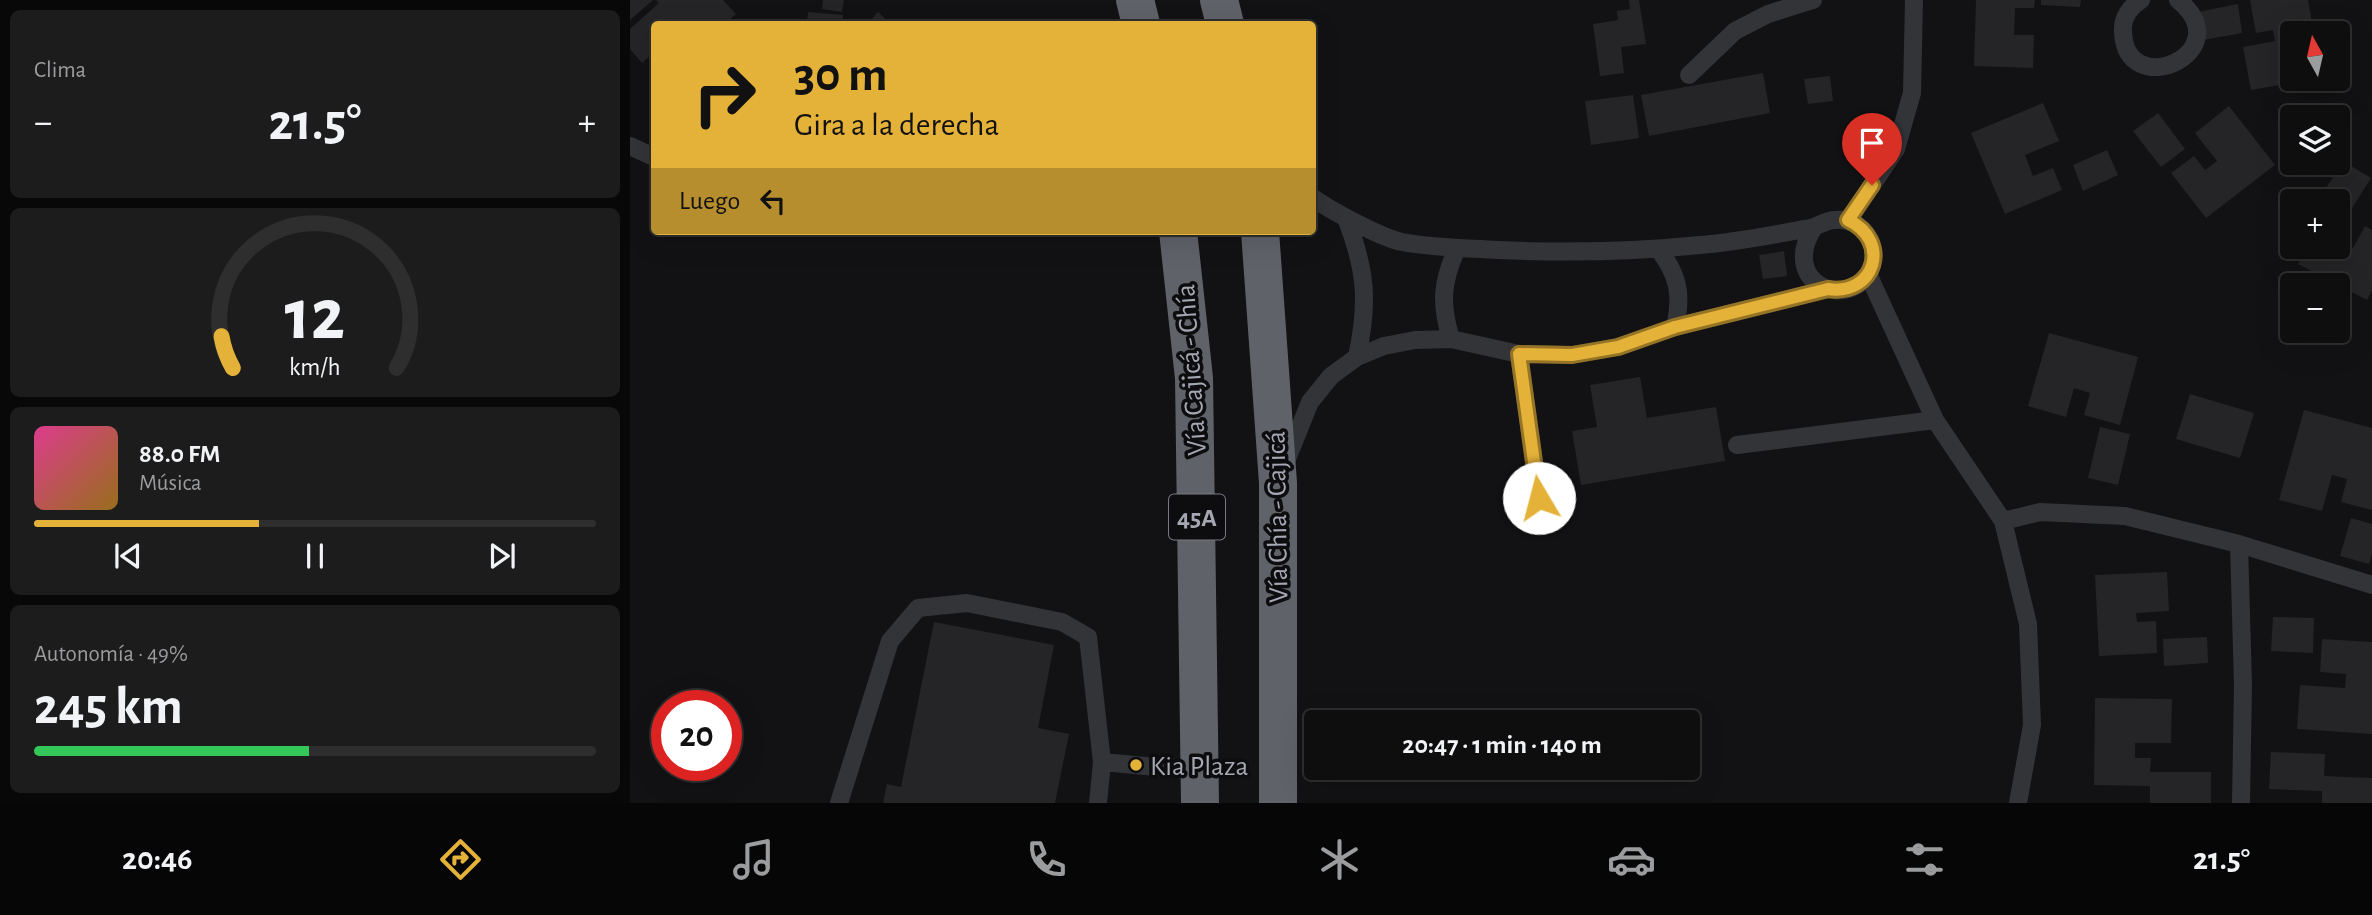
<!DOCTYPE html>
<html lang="es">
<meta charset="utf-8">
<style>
body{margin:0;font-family:"Alegreya Sans",sans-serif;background:#1c1c1d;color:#f1f3f6;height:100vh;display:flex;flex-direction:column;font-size:26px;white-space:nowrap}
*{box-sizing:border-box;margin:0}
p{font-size:23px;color:#9b9c9e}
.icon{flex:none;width:38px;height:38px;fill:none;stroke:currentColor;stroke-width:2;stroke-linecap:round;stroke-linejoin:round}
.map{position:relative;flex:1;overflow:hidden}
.sheet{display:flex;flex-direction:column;gap:10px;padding:10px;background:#080808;width:630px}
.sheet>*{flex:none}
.banner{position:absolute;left:21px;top:21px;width:665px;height:214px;border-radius:7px;box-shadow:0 7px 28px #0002,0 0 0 2px #2e2e2f;background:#e5b239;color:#111;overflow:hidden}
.needle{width:46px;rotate:352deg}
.controls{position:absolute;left:1650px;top:21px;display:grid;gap:14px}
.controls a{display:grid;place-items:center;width:70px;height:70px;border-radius:7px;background:#0e0e0f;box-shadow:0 7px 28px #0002,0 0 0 2px #2e2e2f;font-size:35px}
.speed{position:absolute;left:21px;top:690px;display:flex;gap:14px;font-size:35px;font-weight:700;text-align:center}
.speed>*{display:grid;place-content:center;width:91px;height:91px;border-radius:50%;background:#0e0e0f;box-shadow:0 7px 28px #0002,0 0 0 2px #2e2e2f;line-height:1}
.speed .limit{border:10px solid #d22;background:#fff;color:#111}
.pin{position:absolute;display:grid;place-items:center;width:60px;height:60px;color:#fff;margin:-72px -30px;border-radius:50% 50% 50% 0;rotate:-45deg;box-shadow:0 0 7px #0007}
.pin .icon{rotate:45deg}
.me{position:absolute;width:77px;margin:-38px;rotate:352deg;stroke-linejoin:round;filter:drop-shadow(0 0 5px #0008)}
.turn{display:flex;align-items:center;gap:24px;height:147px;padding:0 28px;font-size:32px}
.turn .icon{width:91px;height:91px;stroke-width:2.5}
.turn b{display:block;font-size:49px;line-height:60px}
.then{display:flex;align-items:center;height:66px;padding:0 28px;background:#0003;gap:14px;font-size:26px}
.big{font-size:52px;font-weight:600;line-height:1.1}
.sheet .tile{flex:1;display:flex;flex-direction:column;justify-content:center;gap:10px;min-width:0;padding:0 24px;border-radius:10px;background:#1c1c1d}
.sheet .dial{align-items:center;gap:0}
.dial svg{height:182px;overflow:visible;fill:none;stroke:#2e2e2f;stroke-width:7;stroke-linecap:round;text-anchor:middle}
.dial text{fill:#f1f3f6;stroke:none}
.song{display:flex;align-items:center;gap:21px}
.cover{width:84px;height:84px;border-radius:10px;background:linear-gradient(135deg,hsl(330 70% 55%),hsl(40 70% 35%))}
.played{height:7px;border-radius:4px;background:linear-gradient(90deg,#e5b239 40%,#2e2e2f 40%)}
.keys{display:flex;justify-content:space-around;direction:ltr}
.heat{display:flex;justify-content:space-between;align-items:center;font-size:38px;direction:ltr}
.charge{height:10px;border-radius:5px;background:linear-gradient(90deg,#34c759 49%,#2e2e2f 0)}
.trip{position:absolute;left:674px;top:710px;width:396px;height:70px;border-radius:7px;background:#0e0e0f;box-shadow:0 7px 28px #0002,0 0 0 2px #2e2e2f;font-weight:600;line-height:70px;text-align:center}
.menu{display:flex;height:112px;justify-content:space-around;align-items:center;background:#060606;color:#9b9c9e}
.menu .icon{width:49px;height:49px}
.menu .on{color:#e5b239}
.menu b{font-size:32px;color:#f1f3f6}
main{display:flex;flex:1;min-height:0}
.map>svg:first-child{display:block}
</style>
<main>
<section class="sheet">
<div class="tile"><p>Clima</p>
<div class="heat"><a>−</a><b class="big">21.5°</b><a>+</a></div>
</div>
<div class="tile dial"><svg viewBox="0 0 100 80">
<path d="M14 69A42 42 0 1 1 86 69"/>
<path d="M14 69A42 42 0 0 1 9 55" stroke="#e5b239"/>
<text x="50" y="56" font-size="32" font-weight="700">12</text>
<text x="50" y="72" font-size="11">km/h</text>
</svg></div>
<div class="tile">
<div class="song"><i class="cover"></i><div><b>88.0 FM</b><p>Música</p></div></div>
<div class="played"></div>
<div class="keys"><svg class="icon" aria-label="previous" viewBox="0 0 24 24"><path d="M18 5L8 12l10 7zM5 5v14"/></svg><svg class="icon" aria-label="pause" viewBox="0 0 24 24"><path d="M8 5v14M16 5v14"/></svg><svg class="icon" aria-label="next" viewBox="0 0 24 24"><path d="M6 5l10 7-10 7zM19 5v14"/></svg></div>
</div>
<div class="tile"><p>Autonomía · 49%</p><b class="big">245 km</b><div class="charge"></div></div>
</section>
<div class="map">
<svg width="1742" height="803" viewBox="0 0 1742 803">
<rect width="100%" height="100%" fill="#121214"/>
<!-- building -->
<path fill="#252528" d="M0 0H23L0 20Z
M26 0H93L106 14 95 24H24V52L12 63 0 49V29L29 3Z
M193 0H214L212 12 192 9Z
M999 0H1009L1016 44 991 47 994 73 970 76 963 24 988 20 987 11 1000 9Z
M1346 0H1405L1404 8H1385L1384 35H1404L1403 68 1344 66Z
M1411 0H1451L1450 7 1411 5Z
M1620 0H1678L1684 33H1662V79L1677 80 1621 90 1613 47 1645 41 1643 30 1626 33Z
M1608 4 1612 33 1573 40 1568 12Z
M178 12 213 15V24H177Z
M248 12 261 24H237Z
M1133 73 1140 113 1019 136 1011 95Z
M1200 76 1203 101 1178 104 1174 79Z
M1003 95 1009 138 961 145 955 101Z
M1413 103 1429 141 1395 155 1403 176 1423 168 1432 190 1375 214 1341 133Z
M1599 106 1645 165 1576 218 1541 173 1564 156 1575 170 1587 161 1565 133Z
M1528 113 1555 149 1531 167 1503 131Z
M1477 150 1488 175 1453 191 1443 165Z
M1713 161 1741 178 1721 210 1693 193Z
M1708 220 1722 227 1714 243 1723 248 1735 226 1742 230V290L1737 300 1668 264 1677 247H1708Z
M1154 251 1157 276 1133 279 1129 255Z
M1419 333 1508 357 1490 425 1454 415 1460 393 1444 388 1436 417 1398 406Z
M1010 377 1017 418 1086 407 1095 461 951 485 942 431 967 427 960 385Z
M1560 394 1624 413 1610 458 1546 439Z
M1674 410 1742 428V510L1711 502 1717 479 1702 475 1692 511 1649 500Z
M1470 427 1500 434 1488 485 1458 478Z
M1721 518 1742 524V554L1739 564 1710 556Z
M1537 572 1539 611 1506 613 1507 622 1526 621 1527 653 1469 656 1465 575Z
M1643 617 1684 618 1683 653 1641 651Z
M304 622 424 645 408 728 439 734 425 803H253L257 784 271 787Z
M1577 637 1578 663 1534 666 1533 639Z
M1692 639 1742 642V734L1667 729 1670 685 1715 688 1716 674 1690 672Z
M1465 698 1542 699 1541 743H1505V758H1521L1520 772H1581V803H1520V786L1464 785Z
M1641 752 1695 754 1694 776 1742 778V803H1692V791L1639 789Z"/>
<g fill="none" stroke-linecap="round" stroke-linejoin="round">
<!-- lane -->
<path stroke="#333438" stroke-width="18" d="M1511 0C1500 7 1492 18 1493 31 1495 104 1612 52 1548 0
M1059 75 1105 31 1138 14 1183 0
M0 146 24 157
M682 197C699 210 752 238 772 242 803 248 836 248 868 250 935 253 1002 252 1070 245 1107 242 1143 235 1180 228 1189 226 1196 220 1205 220 1234 217 1254 250 1238 274 1214 311 1149 281 1184 227
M716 218C736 270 739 302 727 357
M1218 221 1266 149 1282 93 1284 0
M1029 250C1049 276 1052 295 1045 327
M1238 274 1305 420 1373 521 1398 624 1402 725 1388 803
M821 339C810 303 812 282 827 248
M889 354 909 498
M1107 445 1305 420
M655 464 680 402 701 376 727 357 754 346 785 340 821 339 889 354 942 355 988 347 1045 327 1198 289
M1373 521 1410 512 1495 516 1609 544 1742 585
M1609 544 1613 685 1611 803
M209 803 260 641 288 608 337 603 432 622 458 637 472 762 570 771
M468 803 472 762"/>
<!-- highway -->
<path stroke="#606269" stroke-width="38" d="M505 0 511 24
M589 0 595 24
M548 231 564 378 570 803
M630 231 648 483V803"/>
</g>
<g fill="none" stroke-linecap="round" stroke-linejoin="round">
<!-- route casing -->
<g stroke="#957425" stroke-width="18">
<path id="route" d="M909 498 889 354 942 355 988 347 1045 327 1198 289C1245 296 1262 241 1218 220L1242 185"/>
</g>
<!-- route -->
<use href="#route" stroke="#e5b239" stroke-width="12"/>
</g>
<!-- markers -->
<circle fill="#e5b239" stroke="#0d0d0f" stroke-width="2.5" cx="506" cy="765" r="7"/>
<g text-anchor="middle" stroke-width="7" stroke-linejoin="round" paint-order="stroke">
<!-- shield labels -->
<rect fill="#0d0d0f" stroke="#777a82" stroke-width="2" x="539" y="494.5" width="56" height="45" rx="5"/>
<g font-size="26" font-weight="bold" fill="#a5a8b3">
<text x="567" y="526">45A</text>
</g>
<!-- street labels -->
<g font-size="28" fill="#a5a8b3" stroke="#0d0d0f">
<text transform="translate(560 370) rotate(-94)" y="10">Vía Cajicá - Chía</text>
<text transform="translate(646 517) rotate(-91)" y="10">Vía Chía - Cajicá</text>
</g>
<!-- poi labels -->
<g font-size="28" fill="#a5a8b3" stroke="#0d0d0f" text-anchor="start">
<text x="520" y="775">Kia Plaza</text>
</g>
</g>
</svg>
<div class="controls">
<a><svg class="needle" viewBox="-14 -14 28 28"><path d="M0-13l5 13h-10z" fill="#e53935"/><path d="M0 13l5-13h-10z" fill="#9b9c9e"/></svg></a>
<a><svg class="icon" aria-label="layers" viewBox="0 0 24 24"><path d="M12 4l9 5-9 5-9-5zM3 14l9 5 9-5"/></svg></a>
<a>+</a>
<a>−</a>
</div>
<div class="speed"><div class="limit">20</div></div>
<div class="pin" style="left:1242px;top:185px;background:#d93025"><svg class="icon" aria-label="arrive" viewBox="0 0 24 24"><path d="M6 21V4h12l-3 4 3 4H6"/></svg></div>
<svg class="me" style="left:909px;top:498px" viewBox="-20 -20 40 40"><circle r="19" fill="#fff"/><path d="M0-13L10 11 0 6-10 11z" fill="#e5b239"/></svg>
<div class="trip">20:47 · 1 min · 140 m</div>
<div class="banner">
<div class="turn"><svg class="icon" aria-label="right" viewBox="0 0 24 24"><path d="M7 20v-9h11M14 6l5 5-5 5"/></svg><div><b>30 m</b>Gira a la derecha</div></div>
<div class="then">Luego<svg class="icon" aria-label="left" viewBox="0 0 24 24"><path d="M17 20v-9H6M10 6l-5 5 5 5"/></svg></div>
</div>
</div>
</main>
<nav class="menu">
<b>20:46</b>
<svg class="icon on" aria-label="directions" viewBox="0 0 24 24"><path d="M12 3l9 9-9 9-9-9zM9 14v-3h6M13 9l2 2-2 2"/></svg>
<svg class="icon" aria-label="music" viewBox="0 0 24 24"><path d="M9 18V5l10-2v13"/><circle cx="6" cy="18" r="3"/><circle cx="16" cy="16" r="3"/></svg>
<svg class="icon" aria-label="phone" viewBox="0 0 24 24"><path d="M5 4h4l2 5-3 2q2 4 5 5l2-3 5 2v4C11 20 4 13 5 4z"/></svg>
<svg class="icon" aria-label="climate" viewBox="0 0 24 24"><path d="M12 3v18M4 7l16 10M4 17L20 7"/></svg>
<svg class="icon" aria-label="car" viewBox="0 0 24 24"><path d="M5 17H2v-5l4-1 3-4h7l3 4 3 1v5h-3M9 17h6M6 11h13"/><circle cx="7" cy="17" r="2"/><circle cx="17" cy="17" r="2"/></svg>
<svg class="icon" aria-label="filters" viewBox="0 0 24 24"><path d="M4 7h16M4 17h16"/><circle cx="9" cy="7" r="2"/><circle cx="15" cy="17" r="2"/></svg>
<b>21.5°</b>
</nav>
